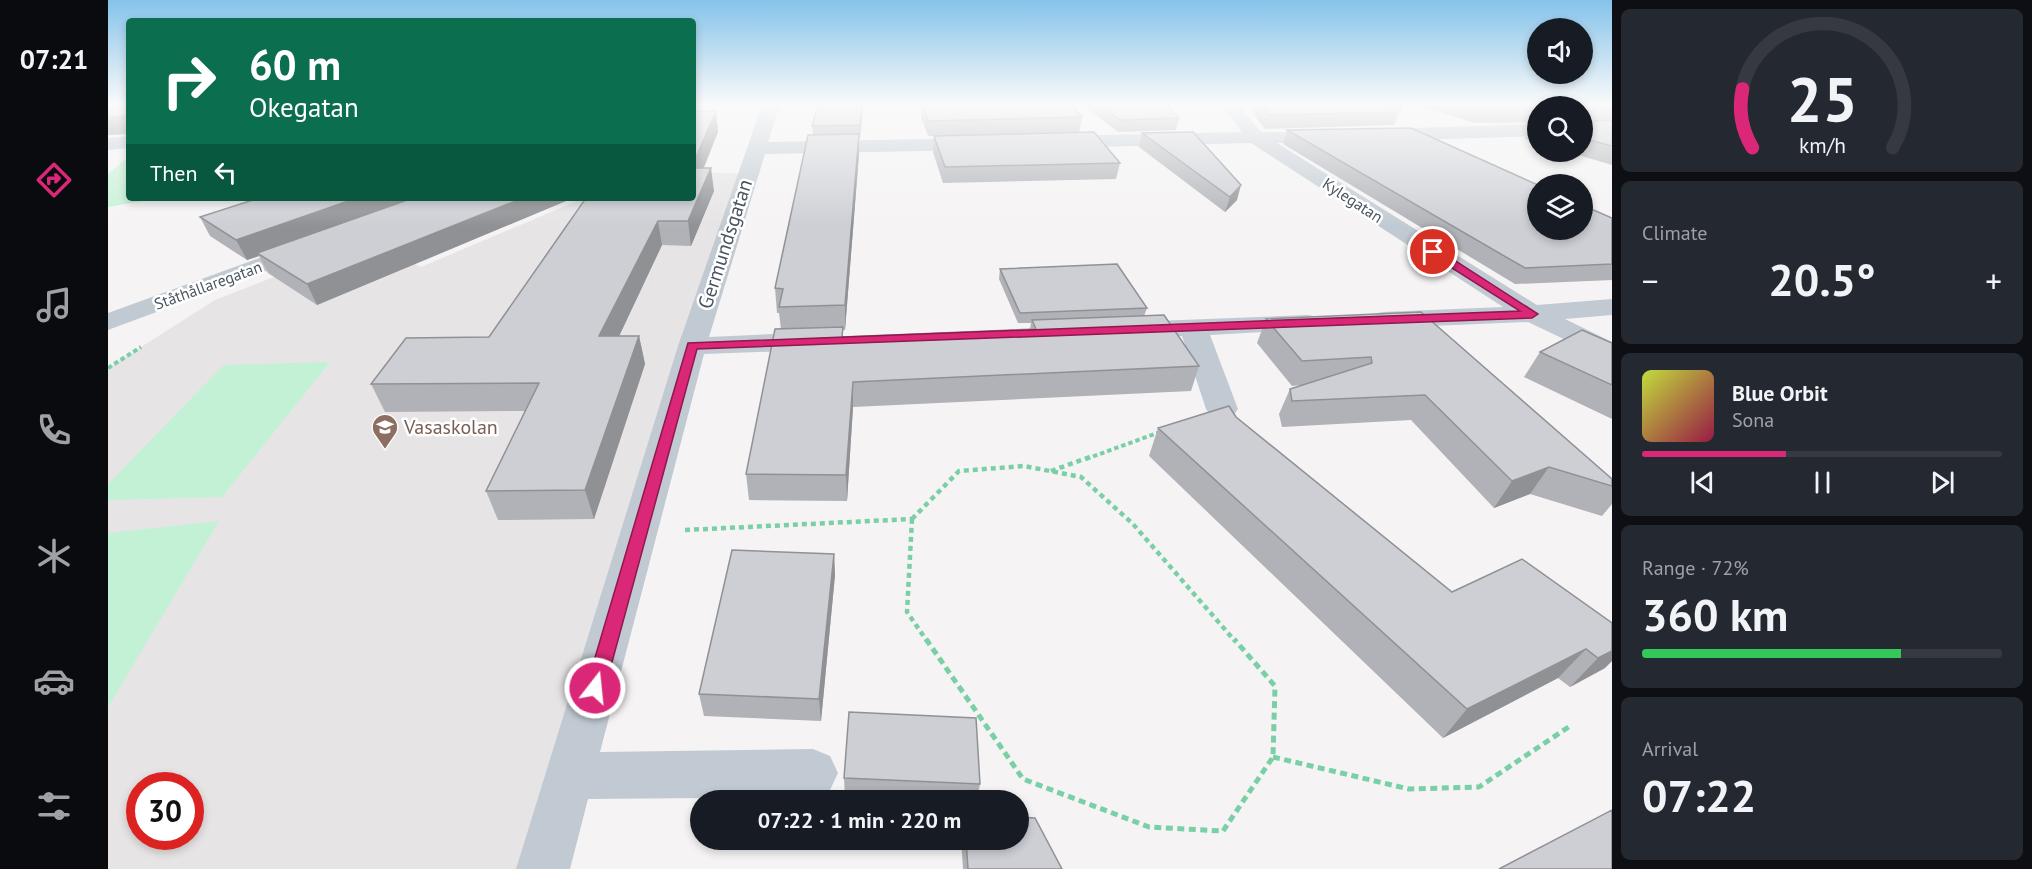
<!DOCTYPE html>
<meta charset="utf-8">
<style>
body{margin:0;font-family:"PT Sans",sans-serif;background:#242831;color:#f1f3f6;height:100vh;display:flex;flex-direction:column;font-size:22px;white-space:nowrap}
*{box-sizing:border-box;margin:0}
p{font-size:20px;color:#9ea1a6}
.icon{flex:none;width:33px;height:33px;fill:none;stroke:currentColor;stroke-width:2;stroke-linecap:round;stroke-linejoin:round}
.map{position:relative;flex:1;overflow:hidden}
.sheet{display:flex;flex-direction:column;gap:9px;padding:9px;background:#0d0f14;width:420px}
.sheet>*{flex:none}
.top-card{position:absolute;left:18px;top:18px;width:570px;height:183px;border-radius:6px;box-shadow:0 3px 9px #0003;background:#0b6e4f;color:#fff;overflow:hidden}
.tools{position:absolute;left:1419px;top:18px;display:grid;gap:12px}
.tools a{display:grid;place-items:center;width:66px;height:66px;border-radius:50%;background:#171b24;box-shadow:0 3px 9px #0003;font-size:30px}
.speed{position:absolute;left:18px;top:772px;display:flex;gap:12px;font-size:30px;font-weight:700;text-align:center}
.speed>*{display:grid;place-content:center;width:78px;height:78px;border-radius:50%;background:#171b24;box-shadow:0 3px 9px #0003;line-height:1}
.speed .limit{border:9px solid #d22;background:#fff;color:#111}
.pin{position:absolute;display:grid;place-items:center;width:51px;height:51px;color:#fff;margin:-26px;border:3px solid #fff;border-radius:50%;box-shadow:0 2px 6px #0007}
.me{position:absolute;width:66px;margin:-33px;rotate:16deg;stroke-linejoin:round;filter:drop-shadow(0 0 4px #0008)}
.turn{display:flex;align-items:center;gap:21px;height:126px;padding:0 24px;font-size:27px}
.turn .icon{width:78px;height:78px;stroke-width:2.5}
.turn b{display:block;font-size:42px;line-height:51px}
.then{display:flex;align-items:center;height:57px;padding:0 24px;background:#0003;gap:12px;font-size:22px}
.big{font-size:45px;font-weight:700;line-height:1.1}
.sheet .widget{flex:1;display:flex;flex-direction:column;justify-content:center;gap:9px;min-width:0;padding:0 21px;border-radius:9px;background:#242831}
.sheet .dial{align-items:center;gap:0}
.dial svg{height:156px;overflow:visible;fill:none;stroke:#363941;stroke-width:7;stroke-linecap:round;text-anchor:middle}
.dial text{fill:#f1f3f6;stroke:none}
.song{display:flex;align-items:center;gap:18px}
.cover{width:72px;height:72px;border-radius:9px;background:linear-gradient(135deg,hsl(70 70% 55%),hsl(340 70% 35%))}
.played{height:6px;border-radius:3px;background:linear-gradient(90deg,#db2777 40%,#363941 40%)}
.keys{display:flex;justify-content:space-around;direction:ltr}
.heat{display:flex;justify-content:space-between;align-items:center;font-size:33px;direction:ltr}
.charge{height:9px;border-radius:4px;background:linear-gradient(90deg,#34c759 72%,#363941 0)}
.trip{position:absolute;left:582px;top:790px;width:339px;height:60px;border-radius:30px;background:#171b24;box-shadow:0 3px 9px #0003;font-weight:700;line-height:60px;text-align:center}
main{display:flex;flex:1;min-height:0}
.dock{display:flex;flex-direction:column;width:108px;justify-content:space-around;align-items:center;background:#090b0e;color:#9ea1a6}
.dock .icon{width:42px;height:42px}
.dock .current{color:#db2777}
.dock b{font-size:27px;color:#f1f3f6}
.map>svg:first-child{display:block}
</style>
<main>
<nav class="dock">
<b>07:21</b>
<svg class="icon current" aria-label="directions" viewBox="0 0 24 24"><path d="M12 3l9 9-9 9-9-9zM9 14v-3h6M13 9l2 2-2 2"/></svg>
<svg class="icon" aria-label="music" viewBox="0 0 24 24"><path d="M9 18V5l10-2v13"/><circle cx="6" cy="18" r="3"/><circle cx="16" cy="16" r="3"/></svg>
<svg class="icon" aria-label="phone" viewBox="0 0 24 24"><path d="M5 4h4l2 5-3 2q2 4 5 5l2-3 5 2v4C11 20 4 13 5 4z"/></svg>
<svg class="icon" aria-label="climate" viewBox="0 0 24 24"><path d="M12 3v18M4 7l16 10M4 17L20 7"/></svg>
<svg class="icon" aria-label="car" viewBox="0 0 24 24"><path d="M5 17H2v-5l4-1 3-4h7l3 4 3 1v5h-3M9 17h6M6 11h13"/><circle cx="7" cy="17" r="2"/><circle cx="17" cy="17" r="2"/></svg>
<svg class="icon" aria-label="filters" viewBox="0 0 24 24"><path d="M4 7h16M4 17h16"/><circle cx="9" cy="7" r="2"/><circle cx="15" cy="17" r="2"/></svg>
</nav>
<div class="map">
<svg width="1504" height="869" viewBox="0 0 1504 869">
<rect width="100%" height="100%" fill="#f5f3f3"/>
<!-- education -->
<path fill="#e6e4e5" fill-rule="evenodd" d="M585 172 640 174 435 869H0V368L107 300 261 240 313 267 476 198H585ZM32 786H82V837H32Z"/>
<!-- green -->
<path fill="#c3f1d5" d="M21 156V198H51L0 207V174Z
M222 362 114 497 0 500V484L116 365Z
M111 521 0 707V533Z"/>
<g fill="none" stroke-linecap="round" stroke-linejoin="round">
<!-- path-far3 -->
<path stroke="#7ad0a6" stroke-width="2" stroke-dasharray="3 1.5" stroke-linecap="butt" d="M585 109 597 105"/>
<!-- path-far2 -->
<path stroke="#7ad0a6" stroke-width="4" stroke-dasharray="4.5 3" stroke-linecap="butt" d="M0 368 33 347
M978 459 1052 432"/>
<!-- path-far1 -->
<path stroke="#7ad0a6" stroke-width="4.5" stroke-dasharray="5 4" stroke-linecap="butt" d="M943 471 982 457
M804 519 799 612 819 641
M804 519 851 471 916 466 973 477 1025 524 1127 641
M577 530 804 519"/>
<!-- path -->
<path stroke="#7ad0a6" stroke-width="5" stroke-dasharray="7 4.5" stroke-linecap="butt" d="M818 639 915 779 1041 827 1115 831 1165 757 1167 686 1126 639
M1165 757 1301 789 1371 787 1462 726"/>
<!-- minor -->
<path fill="#c1cad2" fill-rule="evenodd" d="M654 105H672L660 142 869 138 879 144 869 150 657 154 601 337 708 332 718 335 722 341 718 347 708 350 596 354 492 752 705 749 722 756 730 773 722 790 705 797 480 799 462 869H408L570 346Z
M1113 105H1131L1153 132H1227L1229 136 1220 142 1169 143 1429 305 1504 299V315L1457 319 1504 342V362L1420 322 1275 328 1265 326 1261 320 1265 314 1275 312 1395 307 1143 143 948 148 939 142 948 136 1134 132Z
M1430 124V136L1272 141 1263 135 1272 129Z
M21 136V148L0 150V138Z
M198 241 207 243 210 248 207 253 0 330V313Z
M1200 315 1210 317 1214 323 1210 329 1102 335 1130 409 1125 416 1114 419 1103 416 1098 409 1074 336 1021 338 1011 336 1007 330 1011 324 1021 322Z"/>
</g>
<!-- wall -->
<path fill="#b0b2b7" d="M755 105 752 138H751V154L737 330H735V337L922 329 923 323H910L891 279 892 269 1039 308 1036 316 1091 366 1083 391 745 407 739 501 641 500 638 474 673 329 671 313H669L667 288 705 135 704 126Z
M814 105H964L974 117 971 133 820 136 813 117Z
M975 105H1059L1071 118 1068 130 1010 132Z
M1145 105H1294L1286 125 1157 129 1143 111Z
M1308 105H1504V165L1460 152H1474V106H1430V122L1367 123Z
M608 111 610 132 596 168 606 191 583 246 554 245 511 336H531L537 364 486 519 390 520 378 491 417 411 277 412 263 384 381 337Z
M1425 123H1430V142L1417 139Z
M1179 130 1504 218V280L1407 284 1175 144Z
M1034 133 1129 200 1117 212 1031 147Z
M826 136 1012 163 1008 179 835 183 825 152Z
M140 198H465L209 305 160 273 151 256 139 260 102 236 92 217 141 201Z
M1313 312 1504 479V504L1494 516 1422 494 1386 508 1303 420 1174 427 1171 414 1182 389 1194 385 1184 386 1149 343 1158 319Z
M1504 343V419L1416 377 1432 352Z
M1128 417 1344 592 1414 559 1497 668 1462 687 1450 678 1335 738 1041 456 1050 428Z
M726 554 727 575 713 721 596 716 591 694Z
M736 778 872 784 869 801H794L737 798Z
M853 840H910L954 869H855Z"/>
<!-- shaded-wall -->
<path fill="#909195" d="M754 105H755L752 138V125Z
M608 111 610 132 586 191 585 181V164Z
M21 115V134L0 135V117Z
M751 134V154L737 330V305Z
M603 168 606 191 583 246 580 221Z
M1133 185 1129 200 1117 212 1122 197Z
M249 198H308L149 253 151 256 139 260 128 240Z
M415 198H465L209 305 199 284Z
M550 221 554 245 498 364 491 336Z
M531 336 537 364 486 519 477 490Z
M745 382V407L739 501 738 475Z
M1441 467 1422 494 1386 508 1404 481Z
M726 554 727 575 713 721 711 699Z
M1478 649 1450 678 1335 738 1359 709Z
M1504 651V661L1497 668 1462 687 1490 658Z"/>
<!-- building -->
<path fill="#cdcfd5" stroke="#909195" stroke-width="1.5" d="M0 105H21V115L0 117Z
M710 105H754L752 125 704 126Z
M815 105H964L974 117 820 121Z
M992 105H1059L1071 118 1012 120Z
M1153 105H1294L1292 112 1161 115Z
M1363 105H1504V106H1482L1480 119 1483 121 1504 120V146L1474 138V106H1430L1374 108Z
M585 111H608L585 164Z
M1303 128 1430 185V230H1474V205L1504 218V264L1417 268 1179 130Z
M986 132 1012 163 837 167 826 136Z
M1085 132 1133 185 1122 197 1034 133Z
M751 134 737 305 671 307 675 289 667 288 700 135Z
M585 168H603L580 221H550L491 336H531L477 490 378 491 431 383 263 384 298 338 381 337 478 198H585Z
M151 198H249L128 240 92 217Z
M305 198H415L199 284 149 253Z
M1009 264 1039 308 912 313 892 269Z
M1313 312 1504 479V486L1441 467 1404 481 1317 395 1184 401 1182 389 1264 363 1263 357 1194 361 1158 319Z
M1056 315 1091 366 745 382 738 475 638 474 667 329 735 327 734 337 928 329 924 320Z
M1474 330 1504 343V385L1432 352Z
M1121 406 1128 417 1344 592 1414 559 1504 623V651L1490 658 1478 649 1359 709 1050 428Z
M624 550 726 554 711 699 591 694Z
M741 712 868 718 872 784 736 778Z
M1504 810V869H1391Z
M910 817 927 818 954 869H860L858 840H910Z"/>
<!-- sky -->
<linearGradient id="sky" x2="0" y2="1"><stop stop-color="#85c3ea"/><stop offset="0.46" stop-color="#fafafa"/><stop offset="1" stop-color="#fafafa" stop-opacity="0"/></linearGradient>
<rect width="1504" height="227" fill="url(#sky)"/>
<!-- route -->
<path fill="#db2777" stroke="#8e194d" stroke-width="1.5" d="M1322 249H1329L1430 314 1424 318 589 349 497 688 494 693 487 696 481 693 478 688 580 343 1412 311 1322 254Z"/>
<!-- icons -->
<defs>
<g id="school-pin" transform="scale(1.35)"><path d="M0 17L-7.5 6A9.5 9.5 0 1 1 7.5 6Z" fill="#8d6e63" stroke="#fff"/><path d="M0-5L7-2L0 1L-7-2ZM-4 1L0 2.5L4 1V4Q0 6-4 4Z" fill="#fff"/></g>
</defs>
<g fill-rule="evenodd">
<use href="#school-pin" x="277" y="427"/>
</g>
<g text-anchor="middle" stroke-width="5" stroke-linejoin="round" paint-order="stroke">
<!-- far-street labels -->
<g font-size="16" fill="#4a5661" stroke="#fff">
<text transform="translate(1245 200) rotate(33)" y="6">Kylegatan</text>
<text transform="translate(100 285) rotate(-20)" y="6">Ståthållaregatan</text>
</g>
<!-- street labels -->
<g font-size="20" fill="#4a5661" stroke="#fff">
<text transform="translate(617 244) rotate(-72)" y="7">Germundsgatan</text>
</g>
<!-- education labels -->
<g font-size="20" fill="#785e54" stroke="#fff" text-anchor="start">
<text x="296" y="434">Vasaskolan</text>
</g>
</g>
</svg>
<div class="tools">
<a><svg class="icon" aria-label="sound" viewBox="0 0 24 24"><path d="M4 9h4l5-4v14l-5-4H4zM17 9q2 3 0 6"/></svg></a>
<a><svg class="icon" aria-label="search" viewBox="0 0 24 24"><circle cx="10" cy="10" r="6"/><path d="M15 15l6 6"/></svg></a>
<a><svg class="icon" aria-label="layers" viewBox="0 0 24 24"><path d="M12 4l9 5-9 5-9-5zM3 14l9 5 9-5"/></svg></a>
</div>
<div class="speed"><div class="limit">30</div></div>
<div class="pin" style="left:1325px;top:252px;background:#d93025"><svg class="icon" aria-label="arrive" viewBox="0 0 24 24"><path d="M6 21V4h12l-3 4 3 4H6"/></svg></div>
<svg class="me" style="left:487px;top:688px" viewBox="-20 -20 40 40"><circle r="17" fill="#db2777" stroke="#fff" stroke-width="3"/><path d="M0-11L8 9 0 5-8 9z" fill="#fff"/></svg>
<div class="trip">07:22 · 1 min · 220 m</div>
<div class="top-card">
<div class="turn"><svg class="icon" aria-label="right" viewBox="0 0 24 24"><path d="M7 20v-9h11M14 6l5 5-5 5"/></svg><div><b>60 m</b>Okegatan</div></div>
<div class="then">Then<svg class="icon" aria-label="left" viewBox="0 0 24 24"><path d="M17 20v-9H6M10 6l-5 5 5 5"/></svg></div>
</div>
</div>
<section class="sheet">
<div class="widget dial"><svg viewBox="0 0 100 80">
<path d="M14 69A42 42 0 1 1 86 69"/>
<path d="M14 69A42 42 0 0 1 9 39" stroke="#db2777"/>
<text x="50" y="56" font-size="32" font-weight="700">25</text>
<text x="50" y="72" font-size="11">km/h</text>
</svg></div>
<div class="widget"><p>Climate</p>
<div class="heat"><a>−</a><b class="big">20.5°</b><a>+</a></div>
</div>
<div class="widget">
<div class="song"><i class="cover"></i><div><b>Blue Orbit</b><p>Sona</p></div></div>
<div class="played"></div>
<div class="keys"><svg class="icon" aria-label="previous" viewBox="0 0 24 24"><path d="M18 5L8 12l10 7zM5 5v14"/></svg><svg class="icon" aria-label="pause" viewBox="0 0 24 24"><path d="M8 5v14M16 5v14"/></svg><svg class="icon" aria-label="next" viewBox="0 0 24 24"><path d="M6 5l10 7-10 7zM19 5v14"/></svg></div>
</div>
<div class="widget"><p>Range · 72%</p><b class="big">360 km</b><div class="charge"></div></div>
<div class="widget"><p>Arrival</p><b class="big">07:22</b></div>
</section>
</main>
